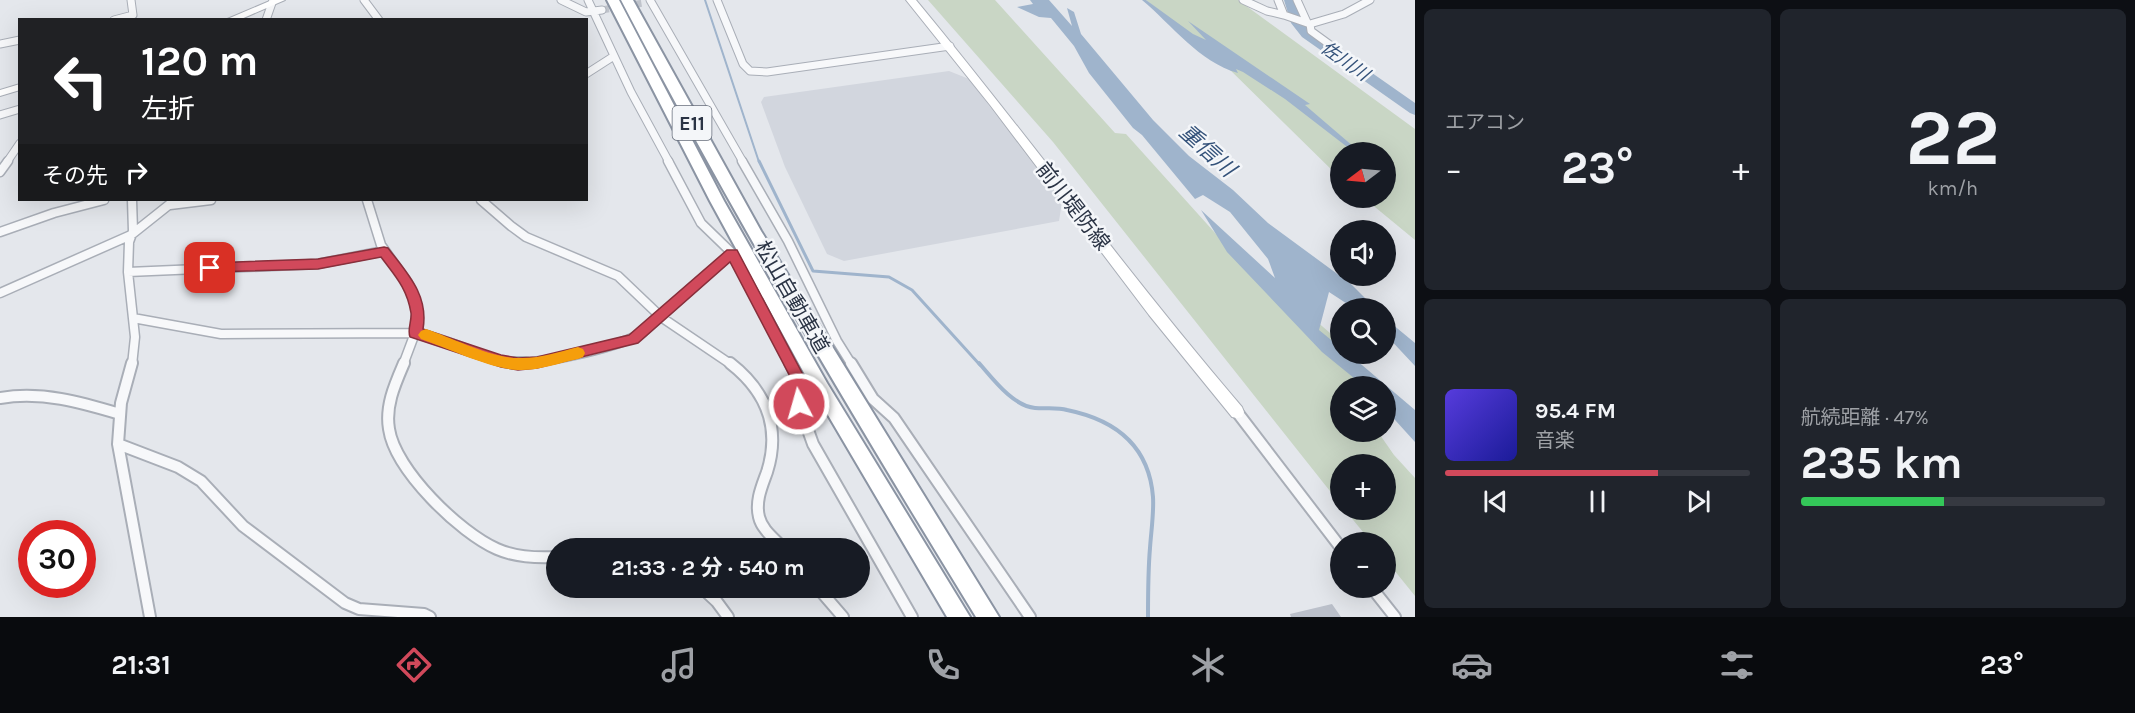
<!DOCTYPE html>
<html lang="ja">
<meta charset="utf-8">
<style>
body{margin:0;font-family:Karla,"Noto Sans JP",sans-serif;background:#20242c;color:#f1f3f6;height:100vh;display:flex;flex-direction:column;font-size:22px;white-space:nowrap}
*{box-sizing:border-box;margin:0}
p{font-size:20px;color:#9ea1a6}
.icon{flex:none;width:33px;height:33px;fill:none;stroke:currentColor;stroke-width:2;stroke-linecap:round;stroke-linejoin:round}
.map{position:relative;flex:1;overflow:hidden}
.drawer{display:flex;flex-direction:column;gap:9px;padding:9px;background:#0d0f14;width:720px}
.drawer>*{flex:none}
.guide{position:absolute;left:18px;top:18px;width:570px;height:183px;border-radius:0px;box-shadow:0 6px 24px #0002;background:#202124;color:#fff;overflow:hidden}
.needle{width:39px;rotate:254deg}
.controls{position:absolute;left:1330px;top:142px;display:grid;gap:12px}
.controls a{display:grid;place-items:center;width:66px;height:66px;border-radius:50%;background:#171b24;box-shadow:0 6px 24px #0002;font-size:30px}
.speed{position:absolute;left:18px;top:520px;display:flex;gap:12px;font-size:30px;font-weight:700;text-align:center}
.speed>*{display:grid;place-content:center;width:78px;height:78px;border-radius:50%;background:#171b24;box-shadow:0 6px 24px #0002;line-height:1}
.speed .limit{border:9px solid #d22;background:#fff;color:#111}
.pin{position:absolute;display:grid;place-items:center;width:51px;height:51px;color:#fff;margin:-26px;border-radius:12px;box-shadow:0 3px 9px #0006}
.me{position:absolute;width:66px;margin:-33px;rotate:354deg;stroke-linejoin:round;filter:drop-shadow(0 0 4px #0008)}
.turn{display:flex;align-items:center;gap:21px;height:126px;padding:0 24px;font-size:27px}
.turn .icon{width:78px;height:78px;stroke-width:2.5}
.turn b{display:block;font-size:42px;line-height:51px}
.then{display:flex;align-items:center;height:57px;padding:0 24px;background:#0003;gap:12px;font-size:22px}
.big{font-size:45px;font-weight:700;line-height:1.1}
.drawer .tile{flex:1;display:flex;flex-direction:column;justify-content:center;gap:9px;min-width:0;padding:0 21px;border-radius:9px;background:#20242c}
.drawer .dial{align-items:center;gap:0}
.dial b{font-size:78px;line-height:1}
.song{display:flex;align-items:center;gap:18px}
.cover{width:72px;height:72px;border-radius:9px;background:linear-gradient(135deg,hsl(250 70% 55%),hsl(240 70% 35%))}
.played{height:6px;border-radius:3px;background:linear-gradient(90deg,#d1495b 70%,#363941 70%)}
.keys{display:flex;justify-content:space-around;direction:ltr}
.heat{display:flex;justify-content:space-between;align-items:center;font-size:33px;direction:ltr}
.charge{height:9px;border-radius:4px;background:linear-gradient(90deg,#34c759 47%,#363941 0)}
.drawer .tiles{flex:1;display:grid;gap:9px;grid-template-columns:repeat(2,1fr)}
.trip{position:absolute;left:546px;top:538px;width:324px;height:60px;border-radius:30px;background:#171b24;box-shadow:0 6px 24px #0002;font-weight:700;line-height:60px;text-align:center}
.menu{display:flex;height:96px;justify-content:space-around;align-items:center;background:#090b0e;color:#9ea1a6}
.menu .icon{width:42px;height:42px}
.menu .selected{color:#d1495b}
.menu b{font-size:27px;color:#f1f3f6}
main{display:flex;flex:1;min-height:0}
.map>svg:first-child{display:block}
</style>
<main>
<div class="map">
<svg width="1415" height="617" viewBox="0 0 1415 617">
<rect width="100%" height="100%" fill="#e4e7ec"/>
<!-- built -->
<path fill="#d2d6de" d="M949 71 969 79 1062 202 1059 221 844 261 827 254 785 167 761 102 764 97Z"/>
<!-- green -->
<path fill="#c9d6c5" d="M928 0H995L1115 133 1126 134 1216 234 1330 333 1352 372 1355 386 1341 387V432H1378L1394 455 1415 478V596L1386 560V543H1372L1345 510H1386V465H1341V505L1053 142Z
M1146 0H1238L1415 129V240L1364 198H1386V153H1341V179L1222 62Z"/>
<!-- water -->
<path fill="#9fb4cc" d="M1030 0H1049L1072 26 1067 8 1074 12 1081 34 1153 120 1189 156 1233 190 1268 223 1351 284 1376 309H1355L1329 292 1319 330 1341 348V354H1349L1415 410V442L1386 410V387H1365L1322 352 1227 252 1201 210 1275 278 1268 259 1230 212 1203 195 1195 199 1142 135 1133 128 1089 73 1074 46 1051 18 1039 17 1017 7 1033 4Z
M1142 0H1146L1193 34 1206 40 1188 21 1310 104 1305 105 1361 153H1355L1285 99 1243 72 1236 69 1238 73C1199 62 1172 25 1142 0Z
M1386 319 1415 343V366L1386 335Z"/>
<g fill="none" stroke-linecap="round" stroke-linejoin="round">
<!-- stream-far2 -->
<path stroke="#9fb4cc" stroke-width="2" d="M705 0 759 162"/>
<!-- stream-far1 -->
<path stroke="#9fb4cc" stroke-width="3" d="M759 161 813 271 889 277 912 290 980 365"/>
<!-- stream -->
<path stroke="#9fb4cc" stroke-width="4" d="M979 363C993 379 1013 406 1035 408 1046 409 1057 407 1067 410 1116 420 1149 446 1153 497 1154 514 1151 532 1150 548 1148 571 1148 594 1148 617"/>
<!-- river -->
<path fill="#9fb4cc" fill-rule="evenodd" d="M1284 0H1298L1305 22 1312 31 1415 103V115L1410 113 1302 37 1291 23Z"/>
</g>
<!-- building -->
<path fill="#bbc0ca" d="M1332 604 1341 617H1291L1290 614Z"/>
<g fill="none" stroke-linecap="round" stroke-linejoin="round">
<!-- street-tunnel -->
<path stroke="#bfc3cb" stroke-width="7" stroke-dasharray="7 4" stroke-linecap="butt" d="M602 10 643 3"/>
<!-- street-far2 casing -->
<g stroke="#a9aeb7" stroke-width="9">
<path id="street-far2" d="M364 0 379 20
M561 0 586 12 602 10
M588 0 631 92 669 162
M650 0 743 162
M717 0 743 64 750 71 767 72 950 46
M1243 0 1267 11 1284 15
M1278 0 1284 15 1310 24
M1297 0 1307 22
M114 20 133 15 131 0
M266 20 273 0
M0 44 20 40
M1333 47 1311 31 1310 24 1344 14 1370 0
M586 74 614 56
M0 115 20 109
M7 162 20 143"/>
</g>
<!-- street-far1 casing -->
<g stroke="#a9aeb7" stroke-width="11">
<path id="street-far1" d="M668 161 701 223 732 253 791 365
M742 161 788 241 837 341 852 365
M0 172 8 161
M367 200 381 245 408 283 417 305 415 333 403 365
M481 200 511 226 526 237 618 276 661 317 732 365
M170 205 211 200
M0 232 54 213 104 200
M128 272 317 264 384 251
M0 293 131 235 175 200
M133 318 221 334 415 333C446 338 473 354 503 361 533 368 613 348 641 334L732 253
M132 365 135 337 128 272 129 242 133 231 132 200"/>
</g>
<!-- street casing -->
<g stroke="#a9aeb7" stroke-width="14">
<path id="street" d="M132 363 121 403 118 444 150 617
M404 363C395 384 385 406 389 429 395 470 460 533 497 549 515 557 537 558 556 557
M514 363H526
M730 363C766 391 781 428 767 472 762 486 755 501 759 517 762 530 775 539 784 549
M790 363 802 386 803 416 813 444 912 617
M851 363 873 399 894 418 1030 617
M0 398C42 391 80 402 120 414
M1237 412 1341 548
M118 444 178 467 201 481 243 526 345 603 359 609 424 614 430 617
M702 588 717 602 728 617
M818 588 843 617
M1372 588 1395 617"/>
</g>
<!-- secondary casing -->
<g stroke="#a9aeb7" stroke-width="2">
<path id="secondary" d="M272 0H285L239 20H225Z
M906 0H916C1027 134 1129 275 1242 407L1244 412 1242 417 1237 418 1232 417 1149 315 990 105Z
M20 84V90L0 96V90Z"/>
</g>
<!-- highway casing -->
<g stroke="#8b94a3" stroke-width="4">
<path id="highway" d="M607 0H619L724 201 827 383 970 617H947L815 393 710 201Z
M621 0H633L761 231 999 617H976C852 415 730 211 621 0Z"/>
</g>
<!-- street-far2 -->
<use href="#street-far2" stroke="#f7f8fa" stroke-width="7"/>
<!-- street-far1 -->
<use href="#street-far1" stroke="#f7f8fa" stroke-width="8"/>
<!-- street -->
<use href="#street" stroke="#f7f8fa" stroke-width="10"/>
<!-- secondary -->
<use href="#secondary" fill="#fff" fill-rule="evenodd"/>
<!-- highway -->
<use href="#highway" fill="#fff" fill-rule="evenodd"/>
</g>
<!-- route -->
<path fill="#d1495b" stroke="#882f3b" stroke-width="1.5" d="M384 247 388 248C407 273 429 295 423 329L501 355 518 358 537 357 629 335 727 250H737L809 386 805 408 799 410 794 408 792 404 795 386 730 262 638 343 537 368 518 370 501 367 410 337C407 329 412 321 411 313 407 288 395 276 381 257L318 269 210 272 203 268 210 263 318 259Z"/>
<!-- slow -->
<path fill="#f59e0b" d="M426 329C453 338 490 358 519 358 538 359 559 352 578 347L583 349 585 353 583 357 578 359C559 363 538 371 518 370 491 369 447 348 421 339L418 335 421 331Z"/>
<g text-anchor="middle" stroke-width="5" stroke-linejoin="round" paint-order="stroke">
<!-- far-water labels -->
<g font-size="18" font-style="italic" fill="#34527a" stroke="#f4f6f9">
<text transform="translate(1345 61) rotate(35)" y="6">佐川川</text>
</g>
<!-- shield labels -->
<rect fill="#f4f6f9" stroke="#676e7b" stroke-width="1.5" x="672.5" y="106" width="39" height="34" rx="4.5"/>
<g font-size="20" font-weight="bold" fill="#2b3445">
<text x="692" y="130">E11</text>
</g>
<!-- street labels -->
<g font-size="21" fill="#2b3445" stroke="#f4f6f9">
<text transform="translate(1073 206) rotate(52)" y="7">前川堤防線</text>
<text transform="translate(792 297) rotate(60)" y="7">松山自動車道</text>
</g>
<!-- water labels -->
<g font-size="22" font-style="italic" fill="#34527a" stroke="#f4f6f9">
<text transform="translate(1208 150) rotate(42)" y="8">重信川</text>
</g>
</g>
</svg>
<div class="controls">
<a><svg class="needle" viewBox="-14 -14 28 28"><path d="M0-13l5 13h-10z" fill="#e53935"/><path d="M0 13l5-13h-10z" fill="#9ea1a6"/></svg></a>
<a><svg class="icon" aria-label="sound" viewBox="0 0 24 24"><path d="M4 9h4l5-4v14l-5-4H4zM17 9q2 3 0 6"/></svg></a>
<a><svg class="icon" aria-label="search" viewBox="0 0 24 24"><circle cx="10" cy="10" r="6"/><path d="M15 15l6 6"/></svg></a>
<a><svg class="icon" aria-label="layers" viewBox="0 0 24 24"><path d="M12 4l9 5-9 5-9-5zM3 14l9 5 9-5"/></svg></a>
<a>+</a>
<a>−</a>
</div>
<div class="speed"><div class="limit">30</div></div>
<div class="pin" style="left:210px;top:268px;background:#d93025"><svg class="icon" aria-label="arrive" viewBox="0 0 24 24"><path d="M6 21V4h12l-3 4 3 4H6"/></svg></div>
<svg class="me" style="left:799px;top:404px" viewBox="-20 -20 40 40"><circle r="17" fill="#d1495b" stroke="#fff" stroke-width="3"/><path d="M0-11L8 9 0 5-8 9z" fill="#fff"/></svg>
<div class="trip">21:33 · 2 分 · 540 m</div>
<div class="guide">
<div class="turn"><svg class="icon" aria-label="left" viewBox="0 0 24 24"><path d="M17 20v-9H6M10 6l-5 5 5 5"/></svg><div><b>120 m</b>左折</div></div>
<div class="then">その先<svg class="icon" aria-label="right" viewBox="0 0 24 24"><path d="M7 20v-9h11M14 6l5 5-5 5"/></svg></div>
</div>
</div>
<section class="drawer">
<div class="tiles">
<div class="tile"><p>エアコン</p>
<div class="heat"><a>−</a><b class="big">23°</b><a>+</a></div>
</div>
<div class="tile dial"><b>22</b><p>km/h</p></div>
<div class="tile">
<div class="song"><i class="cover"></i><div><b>95.4 FM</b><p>音楽</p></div></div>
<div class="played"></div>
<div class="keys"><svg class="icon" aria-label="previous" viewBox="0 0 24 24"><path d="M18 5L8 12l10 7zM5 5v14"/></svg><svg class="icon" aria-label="pause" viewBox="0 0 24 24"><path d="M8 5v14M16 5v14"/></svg><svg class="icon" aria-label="next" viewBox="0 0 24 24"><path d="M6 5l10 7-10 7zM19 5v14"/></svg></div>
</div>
<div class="tile"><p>航続距離 · 47%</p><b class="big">235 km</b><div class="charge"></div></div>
</div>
</section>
</main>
<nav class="menu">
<b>21:31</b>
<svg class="icon selected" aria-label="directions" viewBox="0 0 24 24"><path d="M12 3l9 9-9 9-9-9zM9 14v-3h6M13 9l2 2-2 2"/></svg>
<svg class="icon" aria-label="music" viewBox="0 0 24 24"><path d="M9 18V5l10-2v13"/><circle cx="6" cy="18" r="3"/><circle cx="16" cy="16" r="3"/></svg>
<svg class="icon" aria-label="phone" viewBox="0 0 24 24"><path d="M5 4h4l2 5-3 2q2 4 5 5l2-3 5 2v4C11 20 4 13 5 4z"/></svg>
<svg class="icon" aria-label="climate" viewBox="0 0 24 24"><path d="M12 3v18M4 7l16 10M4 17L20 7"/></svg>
<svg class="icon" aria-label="car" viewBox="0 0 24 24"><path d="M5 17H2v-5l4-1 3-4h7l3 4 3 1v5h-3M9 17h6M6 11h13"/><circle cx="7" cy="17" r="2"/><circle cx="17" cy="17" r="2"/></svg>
<svg class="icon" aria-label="filters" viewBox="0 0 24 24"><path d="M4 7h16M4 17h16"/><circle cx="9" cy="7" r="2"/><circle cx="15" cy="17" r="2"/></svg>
<b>23°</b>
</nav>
